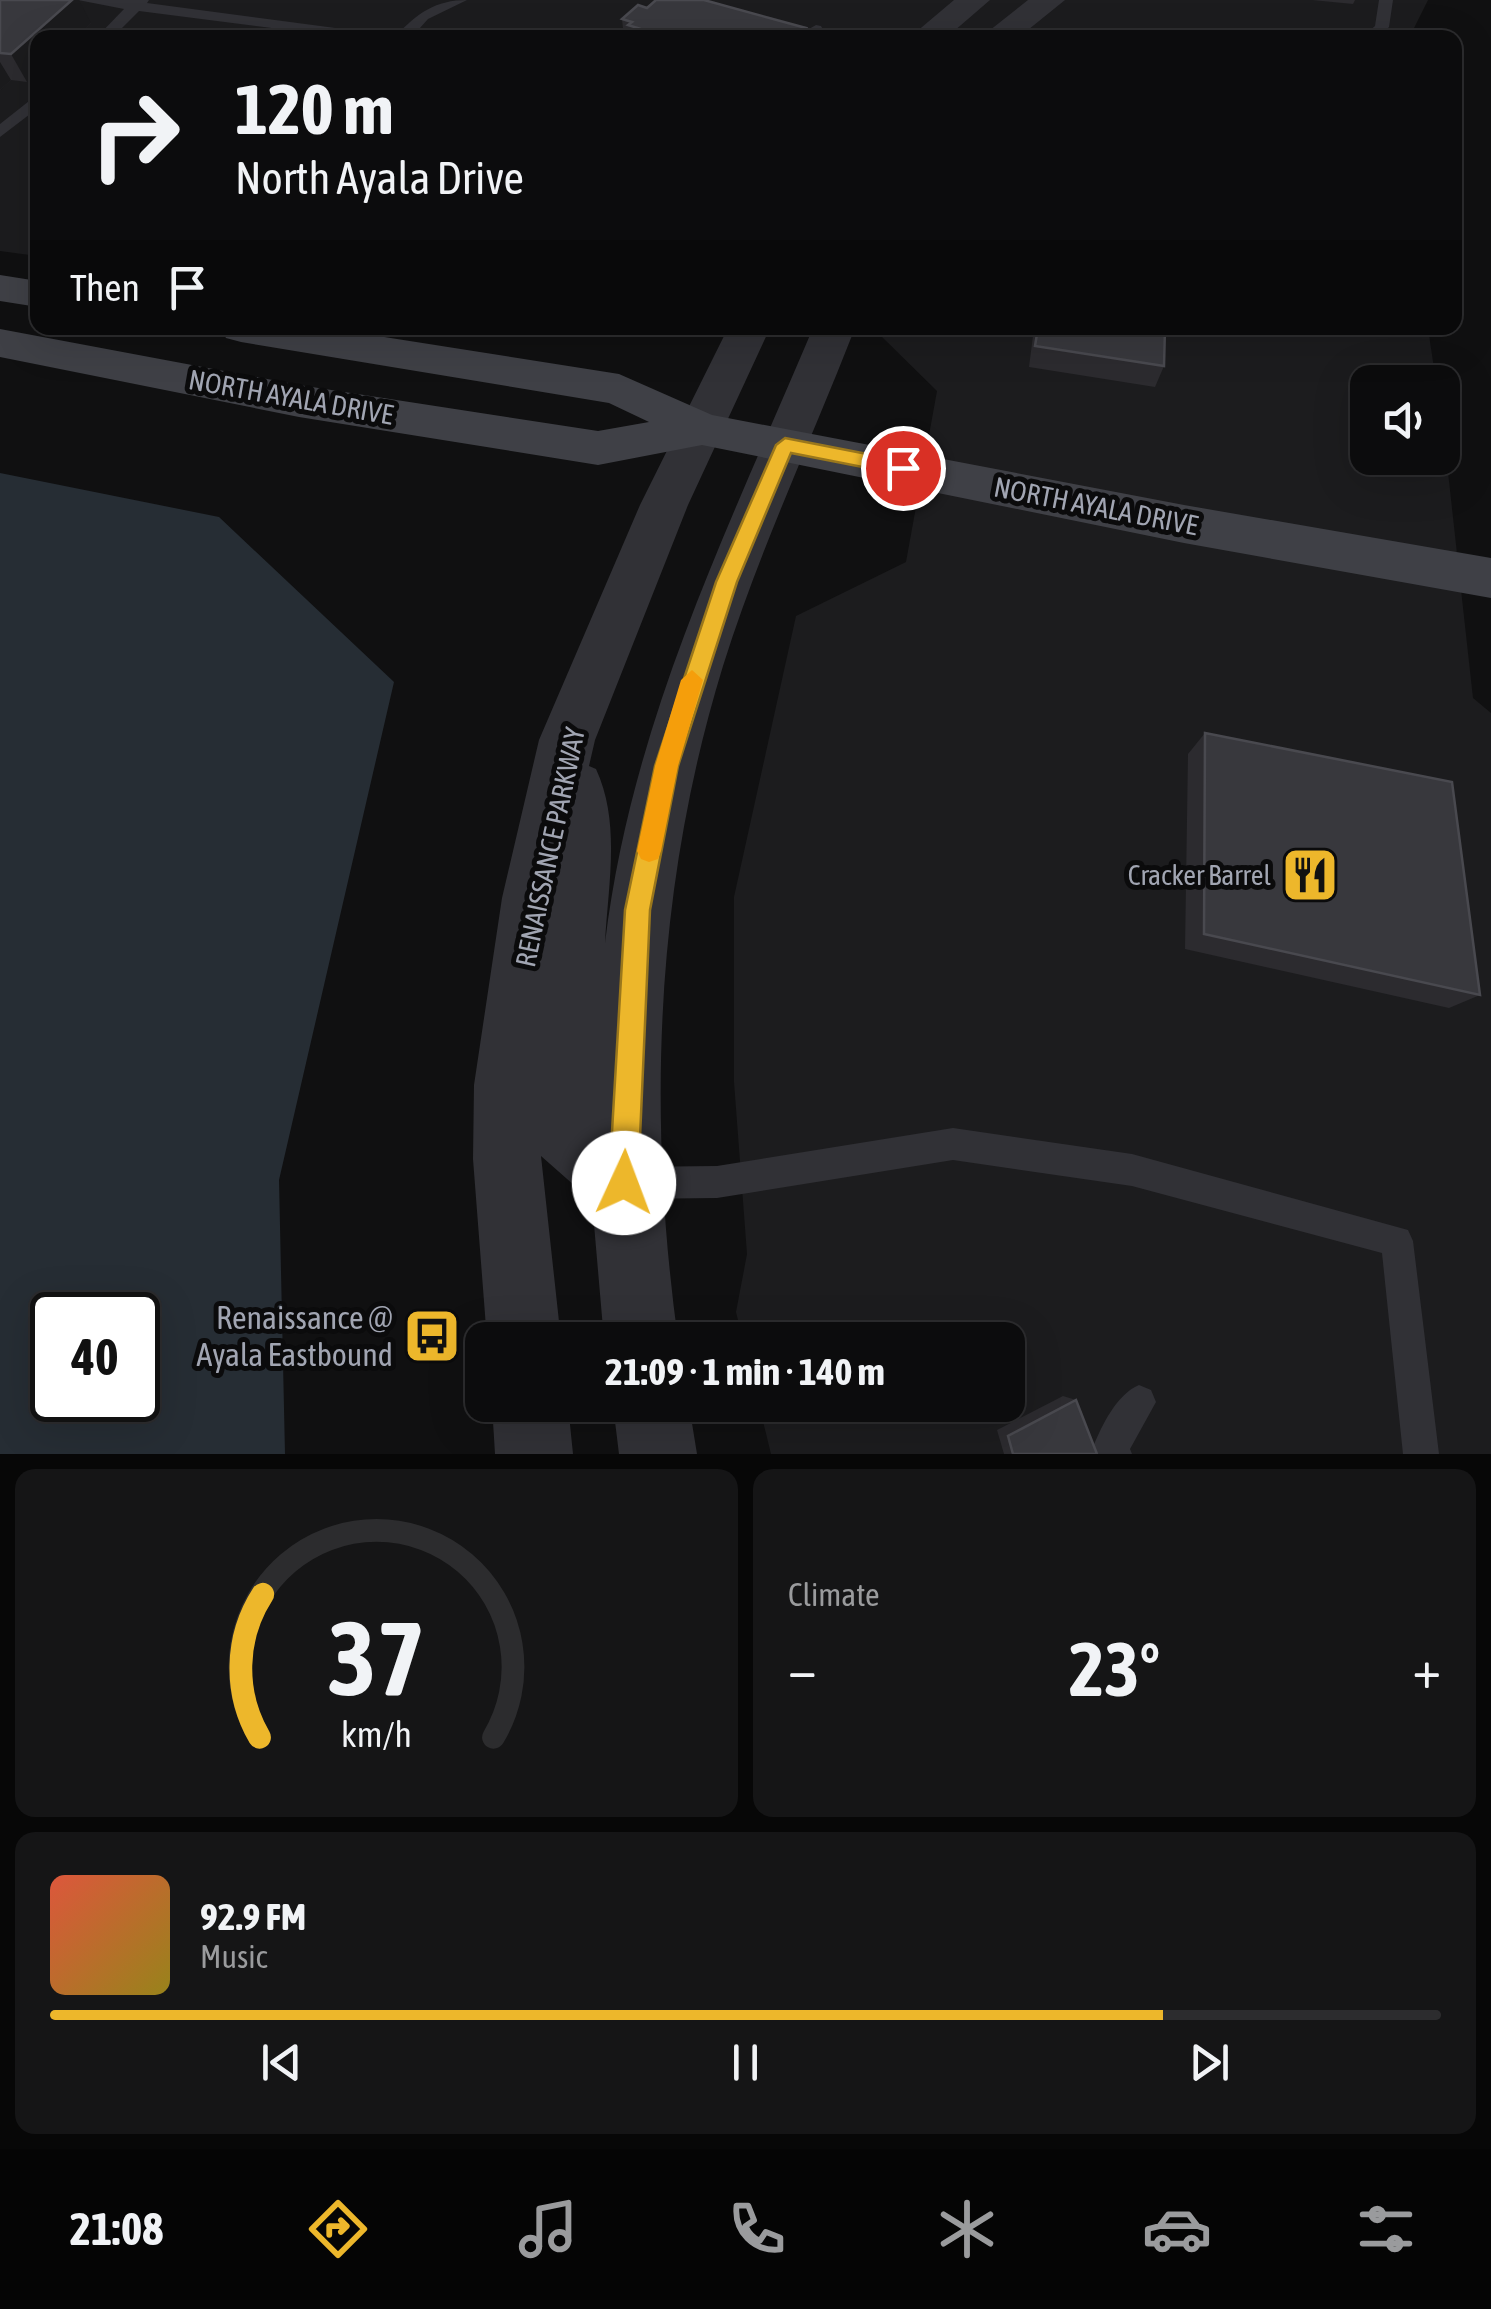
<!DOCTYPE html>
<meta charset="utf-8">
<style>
body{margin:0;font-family:"Asap Condensed",sans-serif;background:#151516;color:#f1f3f6;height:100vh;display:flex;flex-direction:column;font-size:38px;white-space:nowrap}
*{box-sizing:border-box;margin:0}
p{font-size:32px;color:#9a9b9d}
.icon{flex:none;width:55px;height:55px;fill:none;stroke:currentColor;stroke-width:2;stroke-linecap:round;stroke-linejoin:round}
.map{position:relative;height:1454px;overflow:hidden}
.details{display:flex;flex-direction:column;gap:15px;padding:15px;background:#070707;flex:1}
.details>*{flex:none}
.guide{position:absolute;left:30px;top:30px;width:1432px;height:305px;border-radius:20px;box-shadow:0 10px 40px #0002,0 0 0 2px #2c2c2e;background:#0c0c0d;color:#f1f3f6;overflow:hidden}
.buttons{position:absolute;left:1350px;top:365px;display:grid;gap:20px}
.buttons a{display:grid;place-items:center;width:110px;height:110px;border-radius:20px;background:#0c0c0d;box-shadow:0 10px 40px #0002,0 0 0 2px #2c2c2e;font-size:50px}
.speed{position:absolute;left:30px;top:1292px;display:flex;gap:20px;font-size:50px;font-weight:700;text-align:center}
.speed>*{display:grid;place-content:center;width:130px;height:130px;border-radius:50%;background:#0c0c0d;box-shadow:0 10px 40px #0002,0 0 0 2px #2c2c2e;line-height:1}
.speed .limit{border:5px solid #111;border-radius:15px;background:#fff;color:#111}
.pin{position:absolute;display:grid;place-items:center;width:85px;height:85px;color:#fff;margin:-42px;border:5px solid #fff;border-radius:50%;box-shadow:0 2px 10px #0007}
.me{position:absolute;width:110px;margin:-55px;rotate:2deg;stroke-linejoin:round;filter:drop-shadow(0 0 8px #0008)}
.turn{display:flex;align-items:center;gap:35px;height:210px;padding:0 40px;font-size:45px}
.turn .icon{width:130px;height:130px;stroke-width:2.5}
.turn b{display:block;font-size:70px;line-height:85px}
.then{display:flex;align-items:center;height:95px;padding:0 40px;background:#0003;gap:20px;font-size:38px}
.big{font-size:75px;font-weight:700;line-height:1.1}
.details .widget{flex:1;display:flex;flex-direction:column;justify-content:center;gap:15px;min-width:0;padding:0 35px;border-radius:20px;background:#151516}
.details .dial{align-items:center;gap:0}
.dial svg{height:260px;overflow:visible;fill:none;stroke:#2c2c2e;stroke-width:7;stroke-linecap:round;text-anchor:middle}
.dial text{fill:#f1f3f6;stroke:none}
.song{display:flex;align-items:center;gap:30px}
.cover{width:120px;height:120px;border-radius:15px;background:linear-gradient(135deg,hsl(10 70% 55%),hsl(50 70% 35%))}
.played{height:10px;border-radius:5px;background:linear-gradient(90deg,#edb72b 80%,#2c2c2e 80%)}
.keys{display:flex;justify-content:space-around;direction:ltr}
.heat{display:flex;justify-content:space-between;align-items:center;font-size:55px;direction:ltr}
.details .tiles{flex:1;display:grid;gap:15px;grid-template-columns:1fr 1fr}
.widget:last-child{grid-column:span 2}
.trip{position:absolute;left:465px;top:1322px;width:560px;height:100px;border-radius:20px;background:#0c0c0d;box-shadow:0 10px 40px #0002,0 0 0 2px #2c2c2e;font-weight:700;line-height:100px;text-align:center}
.tabs{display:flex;height:160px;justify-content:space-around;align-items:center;background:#050505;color:#9a9b9d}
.tabs .icon{width:70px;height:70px}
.tabs .current{color:#edb72b}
.tabs b{font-size:45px;color:#f1f3f6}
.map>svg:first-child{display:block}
</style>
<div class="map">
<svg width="1491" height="1454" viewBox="0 0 1491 1454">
<rect width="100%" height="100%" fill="#101011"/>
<!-- built -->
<path fill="#1c1c1e" d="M0 0H1428L1409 38H38L37 256 0 251Z
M839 328H1428L1436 382H1368V458H1442L1443 427 1473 698 1491 713V1454H771L759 1405H1008V1340H743L736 1312 747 1254 734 1082V897L796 616 906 562 937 391 878 333Z"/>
<!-- water -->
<path fill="#262d34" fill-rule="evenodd" d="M0 473 219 517 394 682 279 1180 285 1454H0ZM52 1315H138V1400H52Z"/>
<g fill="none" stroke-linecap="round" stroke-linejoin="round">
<!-- service -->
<path fill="#313136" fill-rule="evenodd" d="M78 0H149L147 3 396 36C417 13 436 0 467 0L428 19 411 38H350L139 11 112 38H96L124 9Z
M1379 0H1393L1389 27 1379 38 1334 37V31L1368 32 1375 26Z
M816 25 821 26 828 38H813L809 29Z
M589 28 603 38H586L582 32Z
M38 94V108L0 137V124Z
M953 1128 1132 1154 1408 1230 1413 1241 1439 1454H1403L1382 1253 1132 1186 953 1160 717 1198 629 1199 618 1194 613 1183 618 1172 629 1167 717 1166Z
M1139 1385 1151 1390 1156 1402 1130 1449 1132 1454H1096L1093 1447C1102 1425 1117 1394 1139 1385Z"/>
<!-- tertiary -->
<path fill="#313136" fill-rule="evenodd" d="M954 0H990L946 38H909Z
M1028 0H1065L1018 38H980Z
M728 328H770L688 505 595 740 589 766 596 769C621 823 608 885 605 943 632 720 727 532 813 328H855C811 441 759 551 723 666 655 887 647 1113 678 1340H604L592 1201 541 1156 561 1340H487L473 1159 474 1085 502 898 539 740 640 505Z
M492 1405H568L573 1454H495Z
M613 1405H689L697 1454H619Z"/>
<!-- secondary -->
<path fill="#3f4046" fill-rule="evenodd" d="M0 275 38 281V307L0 301Z
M220 328H327L619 374 712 415 1184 505 1491 558V598L1184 543 702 445 598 465 299 417 0 357V329L299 385 598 431 649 422 609 403 241 342 226 338Z"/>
</g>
<!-- wall -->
<path fill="#2c2b2f" d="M0 0 91 23 76 38H38L27 82 11 80 0 90Z
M1312 0H1355L1353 4Z
M622 19 806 38H624Z
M1034 328H1165L1164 366 1155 387 1029 367Z
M1205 733 1480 995 1449 1008 1185 949 1188 754Z
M1063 1396 1076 1400 1097 1454H1004L997 1430Z"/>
<!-- shaded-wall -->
<path fill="#1b1b1d" d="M72 0H79L91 23 76 38H38V73L27 82 11 54Z
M806 28V38H797Z
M0 62 11 80 0 90Z"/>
<!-- building -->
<path fill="#38383d" stroke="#49494f" stroke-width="2.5" d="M0 0H72L11 54 0 53Z
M656 0H704L806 28 797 38H669L628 25 632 22 622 19 638 5 647 8Z
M1038 328H1165L1164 366 1035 346Z
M1205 733 1452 782 1480 995 1204 934Z
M1076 1400 1097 1454H1013L1008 1436Z"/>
<!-- route -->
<path fill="#edb72b" stroke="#9a771c" stroke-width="2.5" d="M785 438 903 461 912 468 903 475 791 453 737 582 678 766 650 910 638 1183 634 1193 624 1197 614 1193 609 1183 625 910 655 766 716 582 776 445Z"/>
<!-- slow -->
<path fill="#f59e0b" d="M692 670 703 680 678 766 661 851 658 859 649 862 641 859 637 851 655 766 681 680Z"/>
<!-- icons -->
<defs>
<g id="restaurant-square" transform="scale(2.875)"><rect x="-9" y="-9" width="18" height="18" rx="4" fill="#edb72b" stroke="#0b0b0c"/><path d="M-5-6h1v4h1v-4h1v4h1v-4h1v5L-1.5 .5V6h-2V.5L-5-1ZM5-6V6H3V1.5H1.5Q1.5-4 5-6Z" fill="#111"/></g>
<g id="bus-square" transform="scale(2.875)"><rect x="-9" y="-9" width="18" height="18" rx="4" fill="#edb72b" stroke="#0b0b0c"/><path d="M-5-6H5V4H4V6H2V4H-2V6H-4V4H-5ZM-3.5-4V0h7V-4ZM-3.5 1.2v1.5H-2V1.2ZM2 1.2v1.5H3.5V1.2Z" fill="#111"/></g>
</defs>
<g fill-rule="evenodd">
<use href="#restaurant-square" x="1310" y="875"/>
<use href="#bus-square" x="432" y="1336"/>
</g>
<g text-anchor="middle" stroke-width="10" stroke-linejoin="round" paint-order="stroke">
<!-- street labels -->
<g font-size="28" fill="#a1a5b2" stroke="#0b0b0c">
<text transform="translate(291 397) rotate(10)" y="10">NORTH AYALA DRIVE</text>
<text transform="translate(1096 506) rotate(11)" y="10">NORTH AYALA DRIVE</text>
<text transform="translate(550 847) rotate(-78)" y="10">RENAISSANCE PARKWAY</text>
</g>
<!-- poi labels -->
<g font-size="28" fill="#a1a5b2" stroke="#0b0b0c" text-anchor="end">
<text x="1271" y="885">Cracker Barrel</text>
</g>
<!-- near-poi labels -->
<g font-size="32" fill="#a1a5b2" stroke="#0b0b0c" text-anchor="end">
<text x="393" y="1329">Renaissance @<tspan x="393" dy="37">Ayala Eastbound</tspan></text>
</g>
</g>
</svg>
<div class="buttons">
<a><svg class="icon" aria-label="sound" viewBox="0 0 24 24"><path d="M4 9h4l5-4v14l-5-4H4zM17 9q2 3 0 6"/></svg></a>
</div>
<div class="speed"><div class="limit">40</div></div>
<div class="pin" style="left:903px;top:468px;background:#d93025"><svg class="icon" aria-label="arrive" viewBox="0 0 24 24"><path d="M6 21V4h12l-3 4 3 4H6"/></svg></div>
<svg class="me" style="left:624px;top:1183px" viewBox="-20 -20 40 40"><circle r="19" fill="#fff"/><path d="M0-13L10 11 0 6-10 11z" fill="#edb72b"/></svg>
<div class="trip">21:09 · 1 min · 140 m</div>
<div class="guide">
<div class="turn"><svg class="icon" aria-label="right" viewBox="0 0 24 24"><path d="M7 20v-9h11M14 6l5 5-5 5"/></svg><div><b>120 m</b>North Ayala Drive</div></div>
<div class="then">Then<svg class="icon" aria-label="arrive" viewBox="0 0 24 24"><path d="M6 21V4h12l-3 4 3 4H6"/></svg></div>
</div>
</div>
<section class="details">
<div class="tiles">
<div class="widget dial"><svg viewBox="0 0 100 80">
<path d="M14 69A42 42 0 1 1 86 69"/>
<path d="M14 69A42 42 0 0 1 15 25" stroke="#edb72b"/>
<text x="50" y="56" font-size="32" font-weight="700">37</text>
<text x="50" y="72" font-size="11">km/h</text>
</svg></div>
<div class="widget"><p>Climate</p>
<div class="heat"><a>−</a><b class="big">23°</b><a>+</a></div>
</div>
<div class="widget">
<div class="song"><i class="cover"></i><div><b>92.9 FM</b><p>Music</p></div></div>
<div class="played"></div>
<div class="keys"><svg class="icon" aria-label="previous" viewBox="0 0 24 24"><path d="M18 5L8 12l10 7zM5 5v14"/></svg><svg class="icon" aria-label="pause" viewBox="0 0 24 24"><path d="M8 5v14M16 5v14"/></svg><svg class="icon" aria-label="next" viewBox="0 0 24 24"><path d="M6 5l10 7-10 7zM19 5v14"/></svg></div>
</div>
</div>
</section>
<nav class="tabs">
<b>21:08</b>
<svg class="icon current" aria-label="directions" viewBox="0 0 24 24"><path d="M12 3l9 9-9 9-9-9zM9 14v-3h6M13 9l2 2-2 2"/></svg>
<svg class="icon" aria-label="music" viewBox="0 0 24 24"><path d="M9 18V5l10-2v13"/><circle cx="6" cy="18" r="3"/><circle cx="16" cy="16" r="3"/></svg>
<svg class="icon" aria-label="phone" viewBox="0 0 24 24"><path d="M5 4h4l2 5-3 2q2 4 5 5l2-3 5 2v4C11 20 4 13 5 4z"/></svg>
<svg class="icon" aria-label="climate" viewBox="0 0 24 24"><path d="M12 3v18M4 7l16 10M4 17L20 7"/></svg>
<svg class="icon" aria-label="car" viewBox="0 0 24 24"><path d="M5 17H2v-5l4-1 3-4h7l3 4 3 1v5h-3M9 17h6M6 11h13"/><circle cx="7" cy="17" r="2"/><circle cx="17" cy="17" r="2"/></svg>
<svg class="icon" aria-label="filters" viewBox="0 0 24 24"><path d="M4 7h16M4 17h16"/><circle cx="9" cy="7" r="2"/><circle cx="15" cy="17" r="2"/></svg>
</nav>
